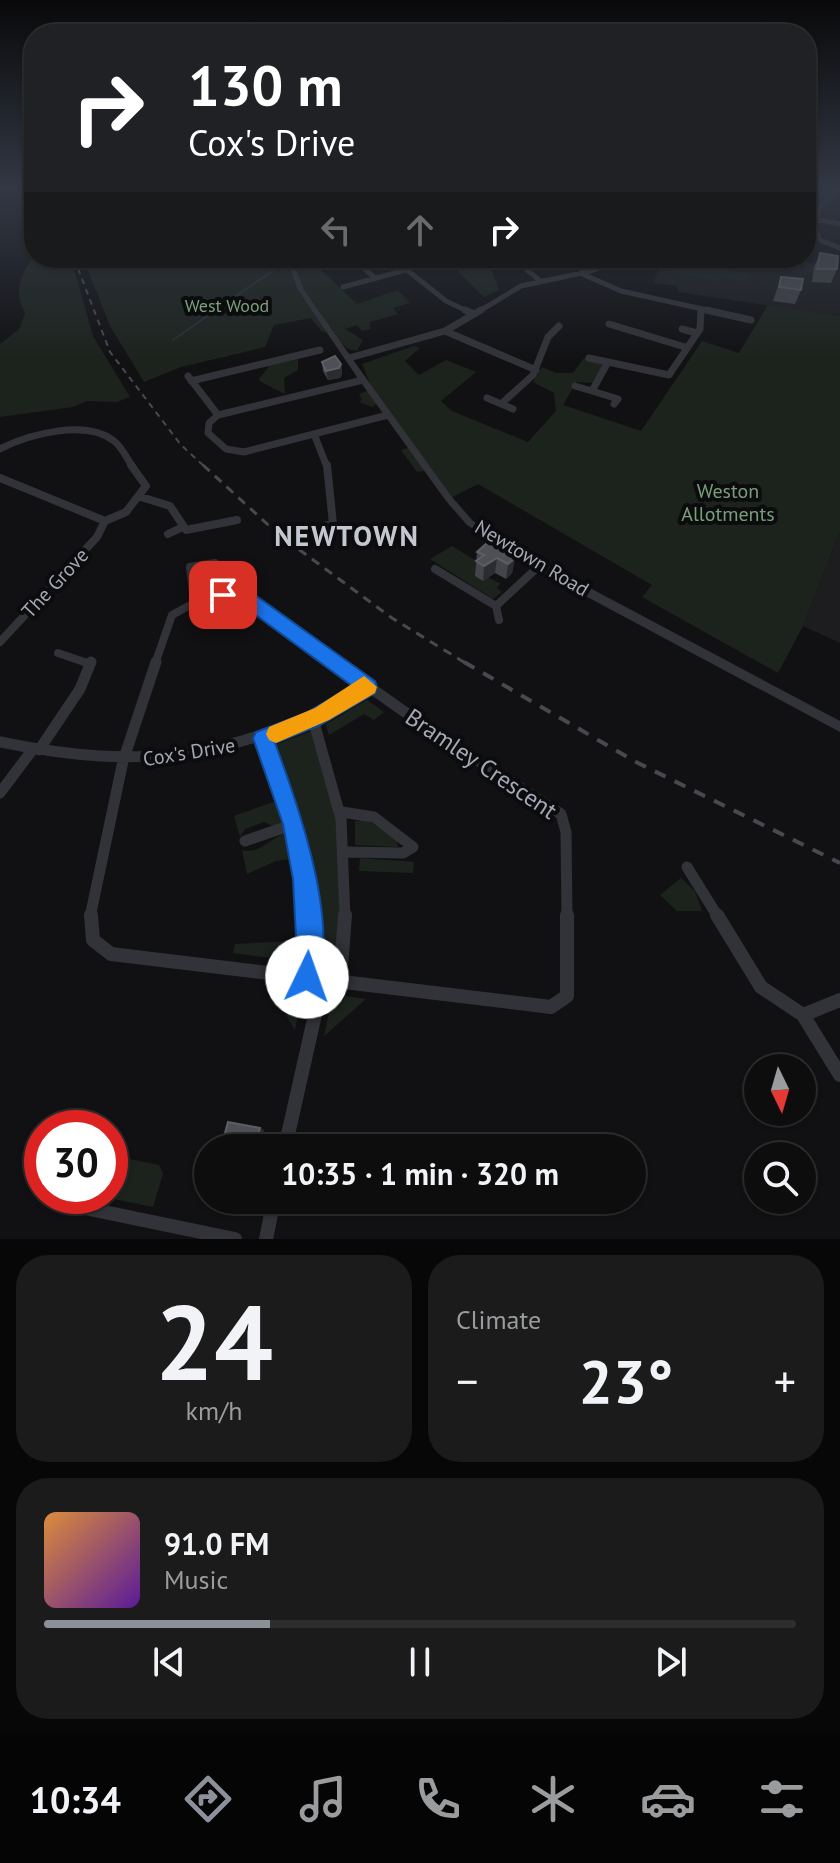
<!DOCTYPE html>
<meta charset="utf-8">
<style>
body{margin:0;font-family:"PT Sans",sans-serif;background:#1b1b1c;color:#f1f3f6;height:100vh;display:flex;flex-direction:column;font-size:30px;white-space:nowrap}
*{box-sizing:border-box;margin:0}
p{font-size:26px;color:#9a9c9e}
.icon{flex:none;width:44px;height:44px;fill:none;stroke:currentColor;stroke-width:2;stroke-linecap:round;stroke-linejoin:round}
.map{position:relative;height:1239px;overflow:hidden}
.details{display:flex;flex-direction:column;gap:16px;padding:16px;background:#070708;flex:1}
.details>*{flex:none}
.banner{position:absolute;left:24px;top:24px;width:792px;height:244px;border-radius:32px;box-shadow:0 2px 6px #0004,0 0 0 2px #2d2d2e;background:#202124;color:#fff;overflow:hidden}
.needle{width:52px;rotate:175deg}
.buttons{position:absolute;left:744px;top:1054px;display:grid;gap:16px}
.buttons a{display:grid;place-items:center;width:72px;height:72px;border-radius:50%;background:#0d0d0e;box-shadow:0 2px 6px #0004,0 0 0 2px #2d2d2e;font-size:40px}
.speed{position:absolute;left:24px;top:1110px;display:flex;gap:16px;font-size:40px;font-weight:700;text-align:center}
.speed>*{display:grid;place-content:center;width:104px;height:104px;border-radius:50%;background:#0d0d0e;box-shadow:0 2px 6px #0004,0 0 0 2px #2d2d2e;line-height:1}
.speed .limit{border:12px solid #d22;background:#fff;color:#111}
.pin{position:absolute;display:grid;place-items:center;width:68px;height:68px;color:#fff;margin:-34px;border-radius:16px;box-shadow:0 4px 12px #0006}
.me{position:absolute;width:88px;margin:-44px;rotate:3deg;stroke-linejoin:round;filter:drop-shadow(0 0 6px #0008)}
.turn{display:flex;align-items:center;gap:28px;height:168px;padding:0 32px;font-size:36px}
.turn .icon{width:104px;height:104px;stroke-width:2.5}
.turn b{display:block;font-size:56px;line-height:68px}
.lanes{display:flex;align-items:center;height:76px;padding:0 32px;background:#0003;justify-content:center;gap:40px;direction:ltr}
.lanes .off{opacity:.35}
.big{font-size:60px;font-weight:700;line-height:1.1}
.details .widget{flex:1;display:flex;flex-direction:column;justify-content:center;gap:12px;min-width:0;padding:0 28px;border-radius:32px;background:#1b1b1c}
.details .dial{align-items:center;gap:0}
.dial b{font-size:104px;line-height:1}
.song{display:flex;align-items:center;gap:24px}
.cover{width:96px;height:96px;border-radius:12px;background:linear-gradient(135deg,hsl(30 70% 55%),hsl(270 70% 35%))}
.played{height:8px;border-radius:4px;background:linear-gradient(90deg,#8c9099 30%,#2d2d2e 30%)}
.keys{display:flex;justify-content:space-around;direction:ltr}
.heat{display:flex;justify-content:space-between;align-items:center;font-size:44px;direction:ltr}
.details .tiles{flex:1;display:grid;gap:16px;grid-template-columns:1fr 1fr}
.widget:last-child{grid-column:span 2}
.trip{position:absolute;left:194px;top:1134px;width:452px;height:80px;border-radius:40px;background:#0d0d0e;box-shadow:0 2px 6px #0004,0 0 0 2px #2d2d2e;font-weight:700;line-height:80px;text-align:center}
.tabs{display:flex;height:128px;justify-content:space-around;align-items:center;background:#050506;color:#9a9c9e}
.tabs .icon{width:56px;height:56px}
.tabs .selected{color:#8c9099}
.tabs b{font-size:36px;color:#f1f3f6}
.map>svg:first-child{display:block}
</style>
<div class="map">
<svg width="840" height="1239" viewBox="0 0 840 1239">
<rect width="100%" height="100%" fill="#111113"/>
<!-- built -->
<path fill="#1d1d20" d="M661 258H789L840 270V316L678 292 677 286 654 283Z
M840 531V643L803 626Z"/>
<!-- green -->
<path fill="#1c231d" d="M32 258H71L93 336 130 397 117 402 87 401 73 407 0 417V344L19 329 25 313C14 293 19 278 32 258Z
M83 258H319L312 261 357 304 398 290 410 303 393 308 398 314 370 322V329L362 331 357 325 345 329 363 340 357 351 348 349 329 331 322 332 311 318 274 325 265 347 181 367 144 382 110 326Z
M445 258H512L489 263 499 290 484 297Z
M673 258H706L704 265 750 274 747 282 720 277 718 281 666 272Z
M768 305 840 316V531L803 626 778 673 642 597 652 585 478 484 449 499 428 470 417 472 401 450 411 447 380 401 372 407 359 402 362 400 359 394 372 389 362 364 414 346 420 348 405 361 419 375 446 360 476 372 441 401 452 411 528 442 556 411 554 393 533 382 542 367 556 373H573L584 358 604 363 595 383 576 382 563 405 641 431 702 341 739 353Z
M298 359V370L284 378 285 394 261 382 259 379 270 365Z
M452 546 480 563 487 577 500 583 497 588 502 592 493 599 430 559Z
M367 700 384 712 374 720 364 714 329 735 326 724Z
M312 731 333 793 343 860 336 963 331 971 321 973 313 961C313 878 299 824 272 746Z
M276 801 282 822 273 826 264 822 245 829 240 837 234 816Z
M367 820 397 839 398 847 355 845V821Z
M285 833 290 859 276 861 247 874 242 850C260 855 270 838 285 833Z
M360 858 414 862 413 873 359 871Z
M681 878 695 891 702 911H677L660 895Z
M296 941 294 961 233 953 235 944Z
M269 987 302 992 295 1030Z
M333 994 366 999 324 1036Z
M110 1155 159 1165 163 1174 153 1207 99 1196H110Z"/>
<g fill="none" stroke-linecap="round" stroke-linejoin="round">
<!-- stream -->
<path stroke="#283037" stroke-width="2" d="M173 340 291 258"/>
<!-- minor-far4 -->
<path stroke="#323338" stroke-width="5" d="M810 190 831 195
M838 190 821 206 814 226 820 240 840 248
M815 219 840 224
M352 258 375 278
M392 258 446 301 469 312
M519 263 539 280
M580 273 621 291 716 312
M343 287 406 270
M478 312 521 286 591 271 628 258"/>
<!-- minor-far3 -->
<path stroke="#323338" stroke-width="7" d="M465 310 472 313
M706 310 751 320
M609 324 685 347
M682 329 697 333
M445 331 536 370
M349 358 445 331 481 310
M589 358 608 362
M188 376 218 415
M363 380 218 415 209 423 208 433 226 449 244 452 388 415
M191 381 320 350
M575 386 592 391
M487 398 513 409
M501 404 533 375 548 337 559 326
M614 404 618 399 592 391 608 362 669 375 700 329 701 310
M314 434 327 467
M0 449C29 434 86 419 114 441 122 447 127 459 133 467"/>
<!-- minor-far2 -->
<path stroke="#323338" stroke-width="8" d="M0 478 105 521
M141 497 170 506 186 530 237 520
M323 526 333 524 327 465
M168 534 183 527
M435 569 496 606 539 566
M194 603 190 567 215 563 223 595
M496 606 499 620
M0 642 97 537 105 521 126 512 146 486 131 465
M58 653 90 664
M155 664 172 615 194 603 236 594 336 664"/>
<!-- minor-far1 -->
<path stroke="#323338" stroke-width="11" d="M334 662 436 734 561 814 566 832 567 917
M313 719 341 819 345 917
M263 738 293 825 307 917
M0 742C145 772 238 758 368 687
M39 750 80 689 91 662
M0 793 33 749
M342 812 374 817 413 847 403 853 348 852
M245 841 294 824
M687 867 718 917
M90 917 123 761 156 662"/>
<!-- minor -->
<path stroke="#323338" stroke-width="14" d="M91 915 93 940 111 954 551 1007 567 996V915
M307 915V977
M717 915 761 987 803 1015 840 1075
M340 981 345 915
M803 1015 840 1000
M285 1148 323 979
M75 1206 235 1239
M266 1239 274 1200"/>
<!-- tertiary -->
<path fill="#323338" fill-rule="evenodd" d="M276 258H283L296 269 304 290 366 378 452 497 473 521 543 563 840 721V732L535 569 467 525 446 501 359 380 298 290 291 271Z"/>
<!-- rail-far2 -->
<path stroke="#47494f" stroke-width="2" stroke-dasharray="6 5" stroke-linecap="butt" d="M74 258 110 352 181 445 205 467"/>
<!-- rail-far1 -->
<path stroke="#47494f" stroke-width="3" stroke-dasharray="9 7" stroke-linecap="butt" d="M203 465 278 534 392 618 467 664"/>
<!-- rail -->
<path stroke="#47494f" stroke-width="4" stroke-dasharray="12 10" stroke-linecap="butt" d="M464 662 636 762 840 863"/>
</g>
<!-- wall -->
<path fill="#44454b" d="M820 253 837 269 831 283 812 282 814 267Z
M781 277 801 290 795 304 773 301Z
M322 362 341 364 342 374 340 378 328 380 323 371Z
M477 552 515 558 512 573 506 579 495 573 483 581 475 576Z"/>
<!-- shaded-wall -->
<path fill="#2b2c30" d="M341 364 342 374 340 378 328 380 326 371Z
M497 558 495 573 483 581 484 566Z
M515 558 512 573 506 579 508 564Z
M260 1128 264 1130 260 1148H255Z"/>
<!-- building -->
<path fill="#4e5056" stroke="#5b5e65" stroke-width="2" d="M820 253 838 256 837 269H817Z
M781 277 803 279 801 290 779 287Z
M335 356 341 364 339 368 326 371 322 362Z
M487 543 515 558 508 564 497 558 484 566 476 561 484 555 477 552Z
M228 1122 260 1128 255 1148H221Z"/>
<!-- sky -->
<linearGradient id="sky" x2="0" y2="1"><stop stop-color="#09090a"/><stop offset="0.52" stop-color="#323844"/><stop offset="1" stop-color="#323844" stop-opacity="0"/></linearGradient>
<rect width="840" height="363" fill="url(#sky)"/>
<!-- route -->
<path fill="#1a73e8" stroke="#114b97" stroke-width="2" d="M223 588 248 590 375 681 377 687 375 693 320 725 275 743C297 802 341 925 316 986L307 989 298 986 294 977 296 937 293 879 283 824 253 738 256 732 306 713 352 686 238 602 216 599 214 595Z"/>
<!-- slow -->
<path fill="#f59e0b" d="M364 676 377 687 375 693 329 720 276 743 269 740 266 734 269 727 315 708Z"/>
<g text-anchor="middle" stroke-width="8" stroke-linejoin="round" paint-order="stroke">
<!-- far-park labels -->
<g font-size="18" fill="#79a07b" stroke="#0c0c0e">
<text x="227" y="312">West Wood</text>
</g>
<!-- park labels -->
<g font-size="20" fill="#79a07b" stroke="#0c0c0e">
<text x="728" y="498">Weston<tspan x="728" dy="23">Allotments</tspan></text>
</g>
<!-- street labels -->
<g font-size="20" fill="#a2a8b4" stroke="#0c0c0e">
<text transform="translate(532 558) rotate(31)" y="7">Newtown Road</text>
<text transform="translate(55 583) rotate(-47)" y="7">The Grove</text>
<text transform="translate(189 752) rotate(-9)" y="7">Cox's Drive</text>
</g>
<!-- near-street labels -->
<g font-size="24" fill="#a2a8b4" stroke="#0c0c0e">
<text transform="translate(481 764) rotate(34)" y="8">Bramley Crescent</text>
</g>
<!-- district labels -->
<g font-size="28" font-weight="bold" letter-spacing="2" fill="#c3c7d0" stroke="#0c0c0e">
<text x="347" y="546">NEWTOWN</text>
</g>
</g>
</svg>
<div class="buttons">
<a><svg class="needle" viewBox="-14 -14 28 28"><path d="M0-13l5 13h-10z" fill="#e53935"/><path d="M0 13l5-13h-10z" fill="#9a9c9e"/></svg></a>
<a><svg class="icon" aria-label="search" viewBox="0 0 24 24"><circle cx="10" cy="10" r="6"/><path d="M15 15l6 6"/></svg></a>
</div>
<div class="speed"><div class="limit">30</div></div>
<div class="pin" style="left:223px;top:595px;background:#d93025"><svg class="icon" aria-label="arrive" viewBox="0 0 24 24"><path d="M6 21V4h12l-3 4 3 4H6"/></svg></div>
<svg class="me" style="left:307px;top:977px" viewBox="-20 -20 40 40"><circle r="19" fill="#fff"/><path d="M0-13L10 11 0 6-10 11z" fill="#1a73e8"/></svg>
<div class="trip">10:35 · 1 min · 320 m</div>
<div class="banner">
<div class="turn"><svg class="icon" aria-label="right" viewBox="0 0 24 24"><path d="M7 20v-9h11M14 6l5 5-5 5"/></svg><div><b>130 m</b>Cox's Drive</div></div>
<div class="lanes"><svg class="icon off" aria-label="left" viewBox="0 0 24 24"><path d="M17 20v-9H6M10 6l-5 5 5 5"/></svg><svg class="icon off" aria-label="ahead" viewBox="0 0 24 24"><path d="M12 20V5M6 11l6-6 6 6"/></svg><svg class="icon" aria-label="right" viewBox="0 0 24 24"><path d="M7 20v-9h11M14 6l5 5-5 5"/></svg></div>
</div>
</div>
<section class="details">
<div class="tiles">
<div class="widget dial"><b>24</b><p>km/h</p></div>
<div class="widget"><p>Climate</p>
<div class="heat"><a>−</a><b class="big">23°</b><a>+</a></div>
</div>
<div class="widget">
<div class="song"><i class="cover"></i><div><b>91.0 FM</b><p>Music</p></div></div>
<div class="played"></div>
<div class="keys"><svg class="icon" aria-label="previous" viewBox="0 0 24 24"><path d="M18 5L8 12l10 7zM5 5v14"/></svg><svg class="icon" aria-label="pause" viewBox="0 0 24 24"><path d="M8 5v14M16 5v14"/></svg><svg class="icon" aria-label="next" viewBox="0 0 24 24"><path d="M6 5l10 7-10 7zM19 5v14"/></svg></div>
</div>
</div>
</section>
<nav class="tabs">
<b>10:34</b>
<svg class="icon selected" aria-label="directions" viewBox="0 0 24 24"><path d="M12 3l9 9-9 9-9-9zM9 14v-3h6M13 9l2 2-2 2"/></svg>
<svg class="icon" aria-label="music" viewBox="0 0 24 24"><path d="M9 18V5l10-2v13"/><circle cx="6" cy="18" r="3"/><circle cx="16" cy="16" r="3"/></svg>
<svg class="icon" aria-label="phone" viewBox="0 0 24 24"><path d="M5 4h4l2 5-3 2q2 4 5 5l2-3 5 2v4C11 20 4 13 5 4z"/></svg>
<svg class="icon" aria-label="climate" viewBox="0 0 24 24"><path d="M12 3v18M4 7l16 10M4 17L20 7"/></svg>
<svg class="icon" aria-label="car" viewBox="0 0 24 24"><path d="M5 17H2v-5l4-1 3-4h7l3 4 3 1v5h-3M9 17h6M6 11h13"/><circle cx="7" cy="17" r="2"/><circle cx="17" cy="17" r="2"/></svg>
<svg class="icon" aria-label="filters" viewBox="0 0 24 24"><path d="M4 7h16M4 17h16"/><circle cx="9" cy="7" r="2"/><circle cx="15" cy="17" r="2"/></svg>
</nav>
